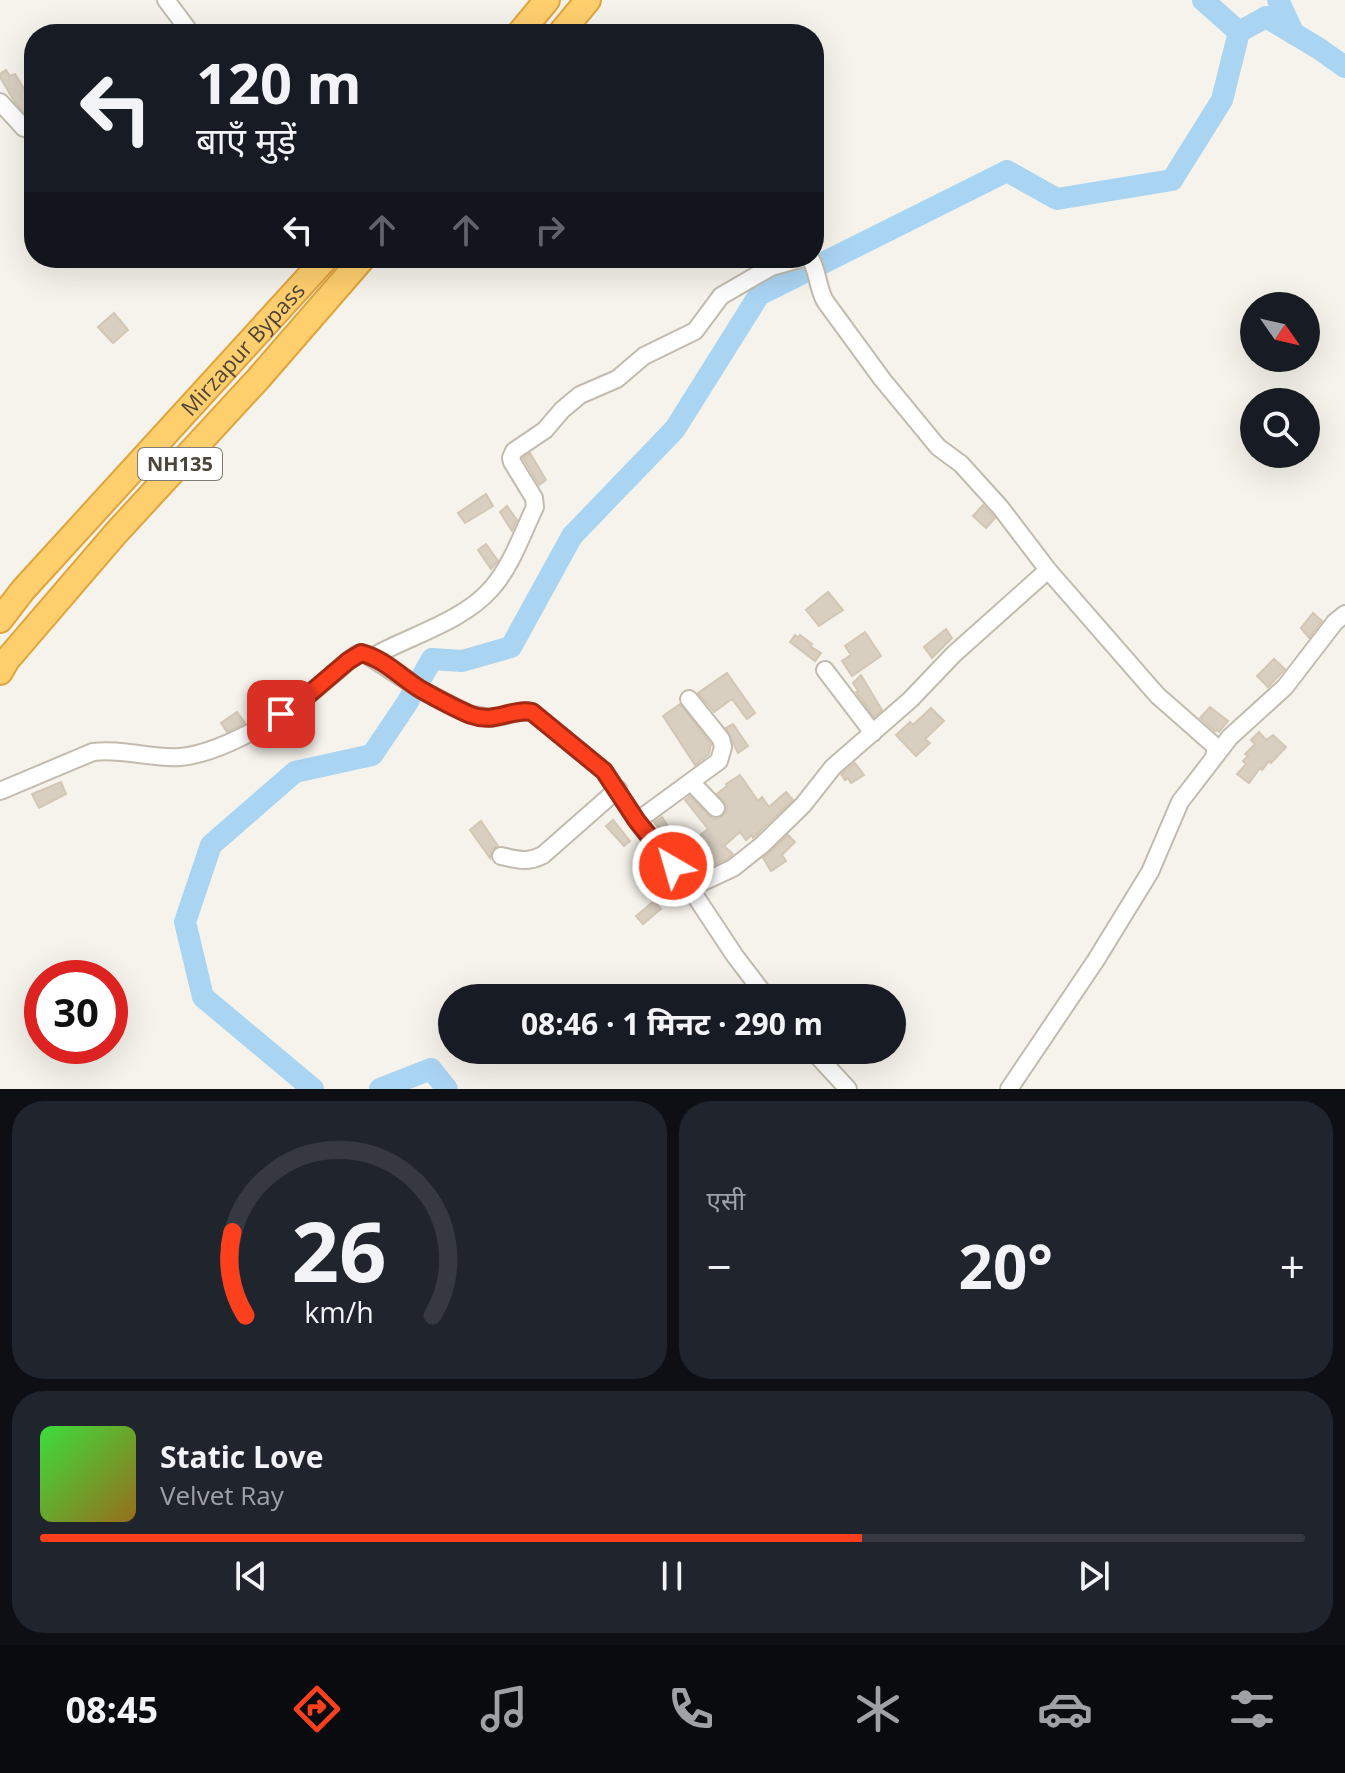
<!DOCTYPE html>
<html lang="hi">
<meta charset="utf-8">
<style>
body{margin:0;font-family:"Open Sans","Noto Sans Devanagari",sans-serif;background:#20242c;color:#f1f3f6;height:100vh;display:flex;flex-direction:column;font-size:30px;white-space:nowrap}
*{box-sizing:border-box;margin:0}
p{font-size:26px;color:#9ea1a6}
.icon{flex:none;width:44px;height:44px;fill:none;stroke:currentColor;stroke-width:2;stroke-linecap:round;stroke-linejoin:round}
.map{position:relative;height:1089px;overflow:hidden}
.side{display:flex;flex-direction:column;gap:12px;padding:12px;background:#0d0f14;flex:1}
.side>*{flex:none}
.top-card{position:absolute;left:24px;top:24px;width:800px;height:244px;border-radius:32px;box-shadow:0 8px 32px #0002;background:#171b24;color:#f1f3f6;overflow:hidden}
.needle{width:52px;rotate:124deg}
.controls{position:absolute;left:1240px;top:292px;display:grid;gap:16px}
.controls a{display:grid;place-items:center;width:80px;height:80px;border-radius:50%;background:#171b24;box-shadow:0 8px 32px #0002;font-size:40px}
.speed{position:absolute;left:24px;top:960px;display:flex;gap:16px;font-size:40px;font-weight:700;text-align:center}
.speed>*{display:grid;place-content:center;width:104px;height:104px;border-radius:50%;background:#171b24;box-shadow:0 8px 32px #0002;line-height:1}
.speed .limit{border:12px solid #d22;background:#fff;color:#111}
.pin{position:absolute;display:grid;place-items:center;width:68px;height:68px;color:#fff;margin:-34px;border-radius:16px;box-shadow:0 4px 12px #0006}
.me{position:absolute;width:88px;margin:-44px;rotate:322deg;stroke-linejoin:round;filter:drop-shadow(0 0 6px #0008)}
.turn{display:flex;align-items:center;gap:28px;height:168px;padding:0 40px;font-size:36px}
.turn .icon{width:104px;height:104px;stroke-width:2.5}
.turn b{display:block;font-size:56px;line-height:68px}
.lanes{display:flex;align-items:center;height:76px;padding:0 40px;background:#0003;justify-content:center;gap:40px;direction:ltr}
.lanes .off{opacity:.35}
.big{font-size:60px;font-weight:700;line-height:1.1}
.side .widget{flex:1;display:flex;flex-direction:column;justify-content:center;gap:12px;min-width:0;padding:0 28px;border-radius:32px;background:#20242c}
.side .dial{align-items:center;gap:0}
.dial svg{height:208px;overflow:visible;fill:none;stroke:#363941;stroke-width:7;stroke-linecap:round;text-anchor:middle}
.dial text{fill:#f1f3f6;stroke:none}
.song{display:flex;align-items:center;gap:24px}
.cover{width:96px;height:96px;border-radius:12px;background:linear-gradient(135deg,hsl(120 70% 55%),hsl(40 70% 35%))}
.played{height:8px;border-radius:4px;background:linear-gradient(90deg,#fc3f1d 65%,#363941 65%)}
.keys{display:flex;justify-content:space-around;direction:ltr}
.heat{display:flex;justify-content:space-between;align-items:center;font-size:44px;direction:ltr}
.side .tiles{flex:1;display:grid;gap:12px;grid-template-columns:1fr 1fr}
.widget:last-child{grid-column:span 2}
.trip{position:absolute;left:438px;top:984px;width:468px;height:80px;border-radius:40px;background:#171b24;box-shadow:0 8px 32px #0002;font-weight:700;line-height:80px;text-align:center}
.menu{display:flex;height:128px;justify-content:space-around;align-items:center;background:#090b0e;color:#9ea1a6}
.menu .icon{width:56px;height:56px}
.menu .on{color:#fc3f1d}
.menu b{font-size:36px;color:#f1f3f6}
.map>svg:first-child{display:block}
</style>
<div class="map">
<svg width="1345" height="1089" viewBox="0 0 1345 1089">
<rect width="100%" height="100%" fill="#f6f3ec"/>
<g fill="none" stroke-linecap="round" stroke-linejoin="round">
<!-- river -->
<path stroke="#a9d4f2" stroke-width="22" d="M1203 0 1239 32
M1278 0 1294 34
M313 1089 203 997 185 922 211 845 295 772 372 755 407 703 432 659 462 661 511 647 572 536 675 429 759 295 1007 171 1057 199 1172 180 1222 100 1239 32 1266 17 1318 48 1345 67
M380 1089 431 1069 447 1089"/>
</g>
<!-- building -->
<path fill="#d8cfc1" stroke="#d3c7b4" stroke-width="2" d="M6 70 10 76 15 74 34 105V124L14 101 0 77V74Z
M114 313 128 330 113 343 98 327Z
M530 453 546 480 539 485 523 458Z
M486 494 493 506 465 523 458 513Z
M983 505 995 518 986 528 973 516Z
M507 506 517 520 512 531 500 512Z
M486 544 498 561 491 569 478 550Z
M828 592 843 610 819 626 806 610Z
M1313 613 1322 621 1309 638 1301 628Z
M946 629 952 638 932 658 924 647Z
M865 632 881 656 852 676 842 661 851 655 845 646Z
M795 635 798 638 800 635 812 644 810 646 821 653 815 661 790 642Z
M1274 659 1285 669 1268 687 1257 676Z
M727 673 755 713 747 719 732 699 714 712 698 693Z
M861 675 882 710 874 717 856 692 858 691 853 683Z
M680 704 711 744 709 754 695 765 663 716Z
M1210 707 1228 721 1219 732 1217 730 1215 731 1200 718Z
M931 708 944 721 925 739 930 743 916 756 896 735 910 722 913 725Z
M237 712 245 723 227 732 221 723Z
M733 724 748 746 738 753 726 728Z
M1259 732 1266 740 1273 735 1286 747 1271 763 1269 761 1262 770 1260 768 1249 783 1237 774 1246 764 1243 761 1248 756 1245 754 1255 744 1251 740Z
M855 763 864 775 851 783 848 778 845 780 841 774Z
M740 775 758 801 762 797 769 807 786 792 793 800 753 838 752 835 746 840 740 832 724 846 733 854 727 859 693 874 654 822 662 817 683 848 708 829 685 800 690 796 709 816 714 819 719 818 726 812 727 806 717 794 727 786 726 784Z
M61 782 66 794 39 808 32 794Z
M613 820 630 841 624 846 606 826Z
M481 821 498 846 492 849 490 858 470 830Z
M788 835 795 842 782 855 786 861 771 871 763 858Z
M654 901 661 909 643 924 636 916Z"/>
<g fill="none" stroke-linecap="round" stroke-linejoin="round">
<!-- minor casing -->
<g stroke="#c2bbae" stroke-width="20">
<path id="minor" d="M166 0 187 28
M0 102 24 128
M810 258C818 270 817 287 825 301L882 379 938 447 961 464 1000 507 1048 570 1157 695 1216 747 1214 757
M372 657C409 636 462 622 491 589 511 567 522 534 535 507L534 498 512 462 511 458 514 451 545 430 562 410 580 395 617 379 644 356 695 331 721 296 771 267 803 258
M825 670 873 733
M691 782 716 808
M0 791 93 752C122 748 150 759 180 757 217 754 274 722 303 699 322 685 338 669 356 655L361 653 367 655 421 690 469 714 492 718 525 711 532 712 604 771 637 821 690 888 735 956 767 998
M637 821 719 761 723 747 721 739 689 699
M501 856C519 860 527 863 543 855L618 789
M690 888 733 868 762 845 803 805 833 767 910 700 954 654 1048 570
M812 1050 848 1089
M1009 1089 1096 960 1150 872 1180 802 1230 737 1285 687 1335 622 1345 614"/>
</g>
<!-- highway casing -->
<g stroke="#e0a43c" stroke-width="28">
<g id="highway">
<path d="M519 34 547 0"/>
<path d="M560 34 588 0"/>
<path id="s1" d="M0 620 23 590 326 258"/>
<path d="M0 672 7 660 116 533 258 379 363 258"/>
</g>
</g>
<!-- minor -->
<use href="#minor" stroke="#fff" stroke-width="16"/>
<!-- highway -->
<use href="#highway" stroke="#ffcf6e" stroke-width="24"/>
</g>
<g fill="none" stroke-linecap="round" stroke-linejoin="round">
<!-- route casing -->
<g stroke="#a42913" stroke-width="20">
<path id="route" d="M281 714 301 701 348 661 361 653C383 658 402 678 420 689 436 698 454 708 471 715 495 724 511 708 532 712L604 771 637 821 673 866"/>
</g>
<!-- route -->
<use href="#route" stroke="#fc3f1d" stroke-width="14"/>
</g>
<g text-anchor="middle" stroke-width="6" stroke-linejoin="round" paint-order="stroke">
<!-- shield labels -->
<rect fill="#fff" stroke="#817c74" stroke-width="2" x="138" y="448" width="84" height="32" rx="6"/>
<g font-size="20" font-weight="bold" fill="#4b4439">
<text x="180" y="471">NH135</text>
</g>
<!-- street labels -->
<g font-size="22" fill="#4b4439" stroke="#fff">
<text dy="8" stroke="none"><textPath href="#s1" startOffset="364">Mirzapur Bypass</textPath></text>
</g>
</g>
</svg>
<div class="controls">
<a><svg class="needle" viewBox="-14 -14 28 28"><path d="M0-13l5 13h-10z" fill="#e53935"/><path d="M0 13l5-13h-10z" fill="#9ea1a6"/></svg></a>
<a><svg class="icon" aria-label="search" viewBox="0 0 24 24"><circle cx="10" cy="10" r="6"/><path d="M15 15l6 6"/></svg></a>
</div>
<div class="speed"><div class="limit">30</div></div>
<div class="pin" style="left:281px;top:714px;background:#d93025"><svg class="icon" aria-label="arrive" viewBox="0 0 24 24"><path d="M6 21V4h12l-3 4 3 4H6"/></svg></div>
<svg class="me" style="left:673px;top:866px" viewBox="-20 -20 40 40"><circle r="17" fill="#fc3f1d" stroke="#fff" stroke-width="3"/><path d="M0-11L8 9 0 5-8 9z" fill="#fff"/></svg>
<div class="trip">08:46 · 1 मिनट · 290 m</div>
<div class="top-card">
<div class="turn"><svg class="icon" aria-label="left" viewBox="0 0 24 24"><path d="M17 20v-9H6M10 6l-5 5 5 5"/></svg><div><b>120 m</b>बाएँ मुड़ें</div></div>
<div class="lanes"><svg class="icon" aria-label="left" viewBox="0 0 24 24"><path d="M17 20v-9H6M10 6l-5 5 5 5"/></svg><svg class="icon off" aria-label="ahead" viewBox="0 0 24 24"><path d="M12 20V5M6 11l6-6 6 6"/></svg><svg class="icon off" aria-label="ahead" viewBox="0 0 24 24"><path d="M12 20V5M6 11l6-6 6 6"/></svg><svg class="icon off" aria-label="right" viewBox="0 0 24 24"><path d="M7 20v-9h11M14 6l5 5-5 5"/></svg></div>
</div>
</div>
<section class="side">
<div class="tiles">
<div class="widget dial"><svg viewBox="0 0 100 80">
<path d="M14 69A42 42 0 1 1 86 69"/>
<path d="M14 69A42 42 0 0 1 9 37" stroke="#fc3f1d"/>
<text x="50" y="56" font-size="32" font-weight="700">26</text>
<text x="50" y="72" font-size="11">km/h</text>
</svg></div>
<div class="widget"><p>एसी</p>
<div class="heat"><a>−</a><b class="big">20°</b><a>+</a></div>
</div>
<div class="widget">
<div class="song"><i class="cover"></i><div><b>Static Love</b><p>Velvet Ray</p></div></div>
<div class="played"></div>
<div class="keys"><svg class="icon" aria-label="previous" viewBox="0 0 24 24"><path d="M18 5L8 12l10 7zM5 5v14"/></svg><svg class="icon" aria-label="pause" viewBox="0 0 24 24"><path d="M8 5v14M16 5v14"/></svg><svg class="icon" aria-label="next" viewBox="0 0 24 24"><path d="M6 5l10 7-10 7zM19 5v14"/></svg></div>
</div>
</div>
</section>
<nav class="menu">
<b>08:45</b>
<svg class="icon on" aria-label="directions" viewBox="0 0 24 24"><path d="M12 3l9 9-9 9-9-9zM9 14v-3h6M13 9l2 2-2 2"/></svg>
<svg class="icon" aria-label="music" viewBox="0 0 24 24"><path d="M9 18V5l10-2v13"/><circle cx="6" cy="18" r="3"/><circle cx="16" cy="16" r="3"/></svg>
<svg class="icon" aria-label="phone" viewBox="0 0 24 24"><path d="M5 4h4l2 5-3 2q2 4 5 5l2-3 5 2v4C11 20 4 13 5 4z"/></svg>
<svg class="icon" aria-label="climate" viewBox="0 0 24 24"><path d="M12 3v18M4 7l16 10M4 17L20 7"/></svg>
<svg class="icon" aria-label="car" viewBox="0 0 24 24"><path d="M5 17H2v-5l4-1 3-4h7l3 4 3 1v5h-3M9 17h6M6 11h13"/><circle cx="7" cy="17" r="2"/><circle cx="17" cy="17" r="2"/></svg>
<svg class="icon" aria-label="filters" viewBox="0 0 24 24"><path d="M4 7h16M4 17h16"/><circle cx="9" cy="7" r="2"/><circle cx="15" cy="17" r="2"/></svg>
</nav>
